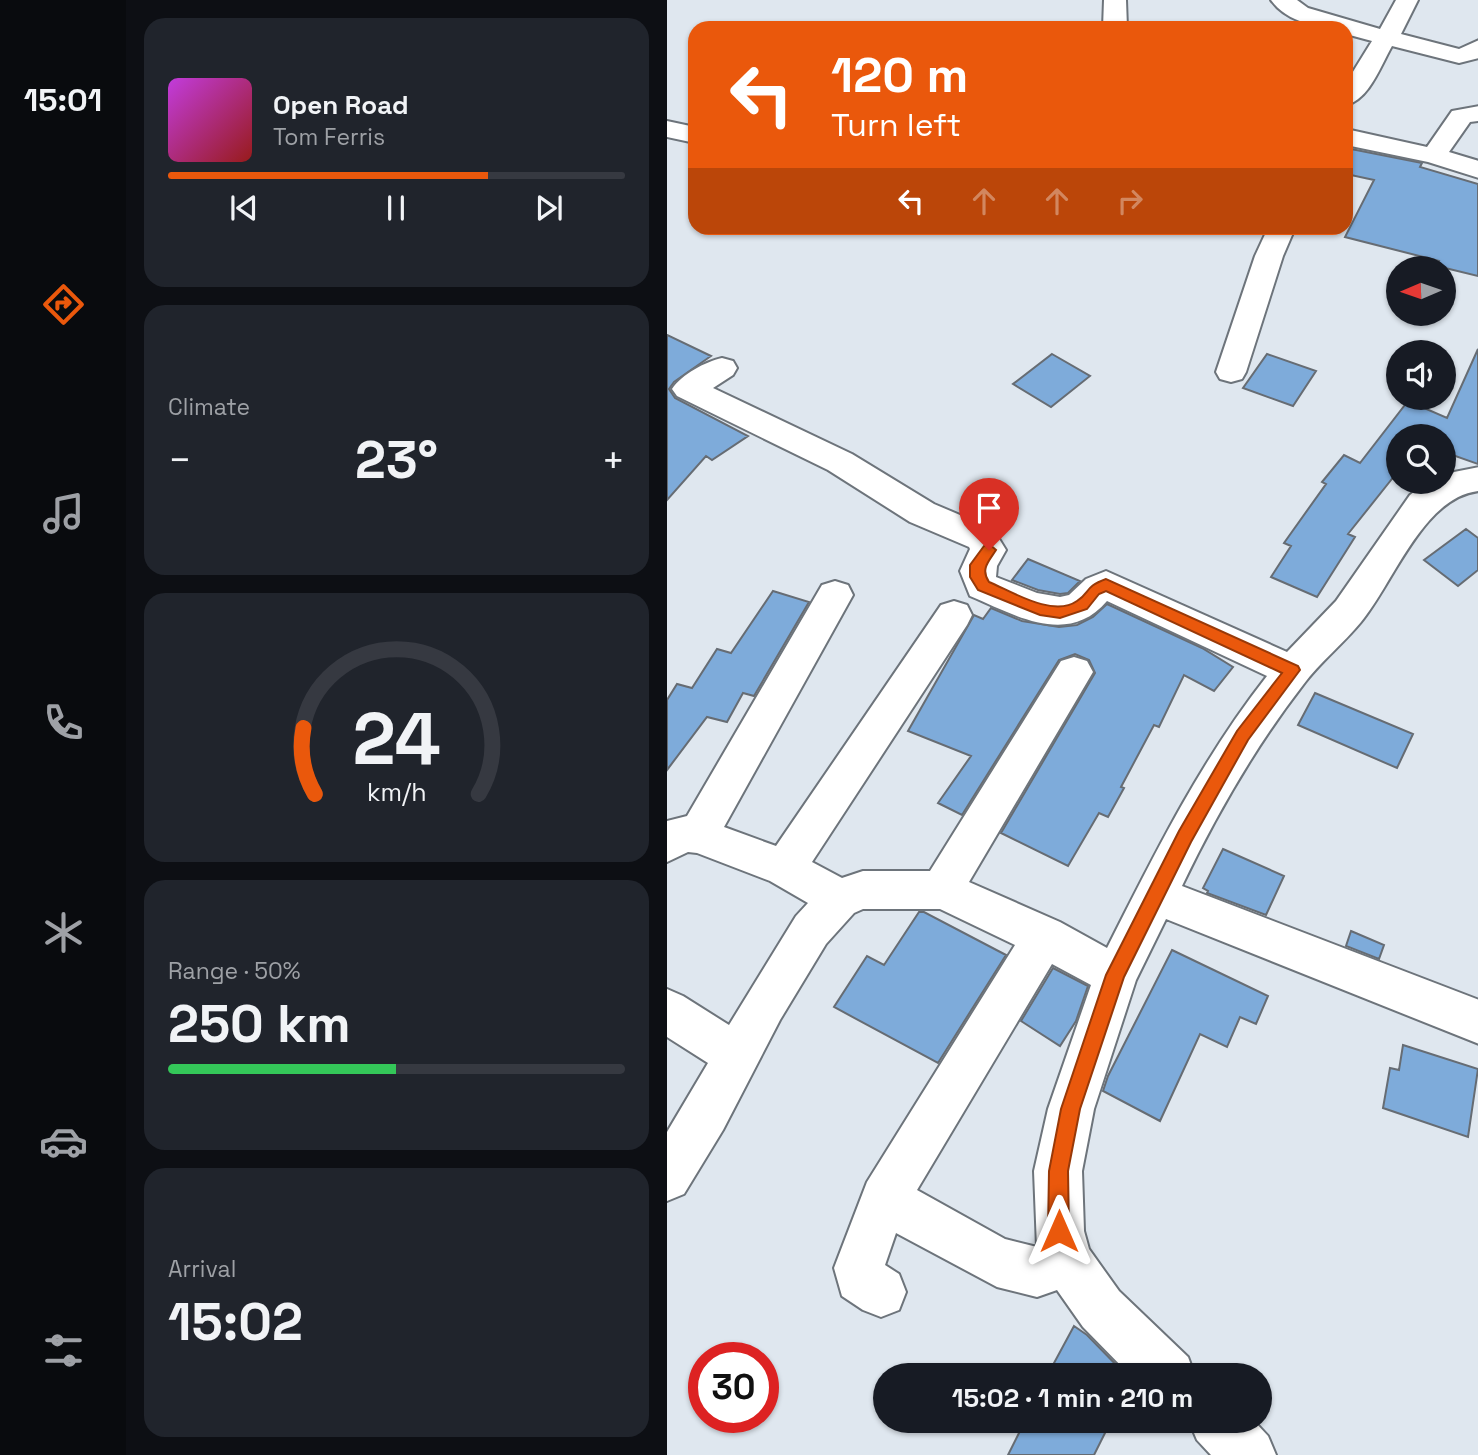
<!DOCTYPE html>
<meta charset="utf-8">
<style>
body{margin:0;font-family:"Space Grotesk",sans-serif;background:#20242c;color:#f1f3f6;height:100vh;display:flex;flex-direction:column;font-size:26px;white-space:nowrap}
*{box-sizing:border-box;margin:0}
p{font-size:23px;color:#9ea1a6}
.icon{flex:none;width:38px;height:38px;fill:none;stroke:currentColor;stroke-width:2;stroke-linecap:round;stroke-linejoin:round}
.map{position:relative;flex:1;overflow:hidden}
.drawer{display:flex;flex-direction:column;gap:18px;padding:18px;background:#0d0f14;width:541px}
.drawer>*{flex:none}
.guide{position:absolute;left:21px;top:21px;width:665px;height:214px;border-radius:21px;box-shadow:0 2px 5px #0004;background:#ea580c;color:#fff;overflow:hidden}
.needle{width:46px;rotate:268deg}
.buttons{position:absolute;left:719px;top:256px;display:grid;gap:14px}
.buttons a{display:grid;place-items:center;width:70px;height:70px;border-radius:50%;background:#171b24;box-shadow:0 2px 5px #0004;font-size:35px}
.speed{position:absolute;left:21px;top:1342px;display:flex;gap:14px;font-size:35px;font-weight:700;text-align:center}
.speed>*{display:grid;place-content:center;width:91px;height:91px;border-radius:50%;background:#171b24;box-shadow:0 2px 5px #0004;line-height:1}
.speed .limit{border:10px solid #d22;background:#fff;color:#111}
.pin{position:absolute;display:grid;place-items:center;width:60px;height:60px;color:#fff;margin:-72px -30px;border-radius:50% 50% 50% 0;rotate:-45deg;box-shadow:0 0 7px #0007}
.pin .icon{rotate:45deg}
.me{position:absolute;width:77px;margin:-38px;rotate:0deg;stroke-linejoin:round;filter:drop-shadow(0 0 5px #0008)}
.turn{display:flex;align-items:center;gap:24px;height:147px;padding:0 28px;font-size:32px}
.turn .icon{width:91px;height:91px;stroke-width:2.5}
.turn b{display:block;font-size:49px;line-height:60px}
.lanes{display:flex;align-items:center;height:66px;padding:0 28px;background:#0003;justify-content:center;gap:35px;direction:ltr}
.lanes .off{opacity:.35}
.big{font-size:52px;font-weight:800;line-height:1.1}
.drawer .widget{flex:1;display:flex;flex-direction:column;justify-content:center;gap:10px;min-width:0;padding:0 24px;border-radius:21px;background:#20242c}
.drawer .dial{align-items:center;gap:0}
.dial svg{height:182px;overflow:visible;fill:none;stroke:#363941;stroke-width:7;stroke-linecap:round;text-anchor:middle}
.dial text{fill:#f1f3f6;stroke:none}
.song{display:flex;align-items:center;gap:21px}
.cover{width:84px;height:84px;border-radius:10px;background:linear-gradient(135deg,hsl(290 70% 55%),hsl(0 70% 35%))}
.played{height:7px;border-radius:4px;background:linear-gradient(90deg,#ea580c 70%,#363941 70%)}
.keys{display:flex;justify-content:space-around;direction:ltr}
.heat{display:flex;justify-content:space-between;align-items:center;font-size:38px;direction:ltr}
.charge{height:10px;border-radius:5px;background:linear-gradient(90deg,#34c759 50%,#363941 0)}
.trip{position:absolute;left:206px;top:1363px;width:399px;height:70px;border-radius:35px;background:#171b24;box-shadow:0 2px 5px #0004;font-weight:800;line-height:70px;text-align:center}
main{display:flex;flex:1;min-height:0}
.tab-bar{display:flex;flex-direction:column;width:126px;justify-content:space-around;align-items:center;background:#090b0e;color:#9ea1a6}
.tab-bar .icon{width:49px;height:49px}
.tab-bar .current{color:#ea580c}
.tab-bar b{font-size:32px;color:#f1f3f6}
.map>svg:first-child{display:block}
</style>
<main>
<nav class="tab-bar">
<b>15:01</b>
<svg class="icon current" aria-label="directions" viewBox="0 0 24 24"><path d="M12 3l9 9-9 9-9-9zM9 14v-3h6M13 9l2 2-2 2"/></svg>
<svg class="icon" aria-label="music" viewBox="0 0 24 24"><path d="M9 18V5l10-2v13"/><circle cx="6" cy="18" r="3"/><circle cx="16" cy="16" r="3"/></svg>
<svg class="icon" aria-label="phone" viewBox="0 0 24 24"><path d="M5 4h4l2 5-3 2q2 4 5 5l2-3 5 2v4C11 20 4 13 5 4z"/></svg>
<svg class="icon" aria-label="climate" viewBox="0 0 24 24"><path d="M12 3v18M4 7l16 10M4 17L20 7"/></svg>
<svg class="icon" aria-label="car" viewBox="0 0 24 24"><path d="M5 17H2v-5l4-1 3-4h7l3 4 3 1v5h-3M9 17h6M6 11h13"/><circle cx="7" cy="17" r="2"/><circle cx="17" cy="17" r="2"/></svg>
<svg class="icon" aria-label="filters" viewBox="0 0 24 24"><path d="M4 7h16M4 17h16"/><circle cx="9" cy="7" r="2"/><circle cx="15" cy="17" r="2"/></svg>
</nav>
<section class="drawer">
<div class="widget">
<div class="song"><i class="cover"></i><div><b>Open Road</b><p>Tom Ferris</p></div></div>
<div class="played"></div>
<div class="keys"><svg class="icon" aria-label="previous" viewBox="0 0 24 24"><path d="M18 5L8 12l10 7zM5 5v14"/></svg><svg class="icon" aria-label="pause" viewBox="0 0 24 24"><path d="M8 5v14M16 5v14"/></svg><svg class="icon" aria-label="next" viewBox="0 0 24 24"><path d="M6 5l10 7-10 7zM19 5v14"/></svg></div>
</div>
<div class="widget"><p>Climate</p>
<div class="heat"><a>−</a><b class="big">23°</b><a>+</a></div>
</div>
<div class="widget dial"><svg viewBox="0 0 100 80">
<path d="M14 69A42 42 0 1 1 86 69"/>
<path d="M14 69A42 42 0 0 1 9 40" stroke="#ea580c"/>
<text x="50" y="56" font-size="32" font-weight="700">24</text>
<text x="50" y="72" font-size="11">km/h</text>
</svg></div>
<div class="widget"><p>Range · 50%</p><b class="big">250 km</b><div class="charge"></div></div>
<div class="widget"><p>Arrival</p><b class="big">15:02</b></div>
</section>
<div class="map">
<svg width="812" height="1455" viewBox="0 0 812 1455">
<rect width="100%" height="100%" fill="#dfe7ef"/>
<!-- building -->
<path fill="#7eabda" stroke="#666c73" stroke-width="2" d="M679 148 755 163 753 167 811 184V276L770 266 772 261 678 237 707 180 679 174Z
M0 335 44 356 7 382 2 389 8 398 81 436 45 460 39 456 0 500Z
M811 349V464L777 452V436H732V470L681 534 688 537 650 597 604 577 624 546 617 543 659 484 655 482 677 455 693 463 741 401 780 418Z
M385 354 423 376 384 407 346 384Z
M600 354 649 371 626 406 576 388Z
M799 529 811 538V570L791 586 757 560Z
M361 559 413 581 401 593 393 594 371 590 345 580Z
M106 591 142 602 87 696 76 693 60 722 40 717 0 770V700L10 684 25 688 50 649 64 653Z
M440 604 535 648 566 667 547 691 517 675 492 727 487 725 454 787 457 788 441 817 432 813 401 866 334 833 428 673 422 660 408 654 392 660 295 815 271 803 304 756 241 731 307 615 316 619 324 608 355 621 392 627 410 625 426 617Z
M648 693 746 734 730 768 631 725Z
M556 849 617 876 599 915 540 893 541 891 536 888Z
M252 912H257L339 955 271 1063 167 1007 200 956 217 965Z
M684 931 717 945 712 959 679 946Z
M505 950 601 996 589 1024 573 1017 560 1047 533 1034 493 1121 436 1091 441 1076Z
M386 968 421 986 409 1021 393 1046 354 1021Z
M736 1045 811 1069 801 1137 716 1108 723 1068 732 1070Z
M407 1326 420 1335 460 1376H380Z
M358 1421H444L427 1455H341Z"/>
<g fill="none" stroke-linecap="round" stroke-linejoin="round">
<!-- minor casing -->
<g stroke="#6d747b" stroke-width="4">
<path id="minor" d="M437 0H459L460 28H436Z
M604 0H630L641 8 713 29 729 0H751L734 34 792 49 812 40V58L792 63 725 46C714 65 702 100 679 105V83L705 41 679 34V28C653 28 620 23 604 0Z
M812 106V121L803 122 782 152 812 161V178L761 162 679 145V129L760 147 785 111Z
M0 121 28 127V143L0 137Z
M601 228H628L616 256 579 372 575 379 564 382 553 379 549 372 588 256Z
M55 358 66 361 70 368 66 375 46 388 185 454 267 504 326 529 339 550 330 566 329 577 370 593 393 597 402 595 419 579 439 571 620 652 669 601 743 495 761 481H777V474L812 467V491C756 497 727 582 694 622 676 644 653 662 636 685 588 747 549 815 515 886L812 1000V1044L499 919 469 980 427 1109 415 1171 417 1231 422 1249 452 1291 521 1357 528 1376H464L416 1327 390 1290 370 1297 330 1287 229 1233 218 1265 232 1274 239 1292 232 1310 214 1317 196 1310 175 1296 167 1268 200 1182 348 945 273 909H196L187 913 159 944 113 1020 56 1130 17 1194 0 1201V1132L41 1063 0 1037V989L16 996 62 1025 129 916 141 903 103 881 30 853 21 852 0 862V821L20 816 155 585 168 581 181 585 186 595 57 827 109 846 274 605 287 601 300 605 305 615 300 625 145 862 175 878 196 871H263L394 661 407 657 420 661 426 672 302 882 393 922 440 948C488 853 534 760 600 676L440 601C401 647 348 615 303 596L293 571 303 549 302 547 243 522 161 470 10 396 5 389C15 374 38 362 55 358ZM385 964 424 985 381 1109 367 1171 370 1247 338 1239 250 1190Z
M522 1421H587L601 1436 609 1455H544L530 1440Z"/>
</g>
<!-- minor -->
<use href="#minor" fill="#fff" fill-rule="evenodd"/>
</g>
<!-- route -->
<path fill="#ea580c" stroke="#983908" stroke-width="2" d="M322 544 329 550C322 561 313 569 322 582 344 591 386 618 410 601 424 592 417 587 439 579L631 666 633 670 581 740 524 842 457 977 413 1109 401 1171 402 1231 399 1238 392 1241 384 1238 381 1231 382 1171 394 1109 439 975 512 831 570 731 615 673 439 591 432 594 420 609 393 618 373 615 311 590 303 577V565L317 546Z"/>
</svg>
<div class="buttons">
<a><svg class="needle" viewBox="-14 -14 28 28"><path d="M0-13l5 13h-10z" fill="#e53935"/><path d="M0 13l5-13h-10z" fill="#9ea1a6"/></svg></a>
<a><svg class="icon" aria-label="sound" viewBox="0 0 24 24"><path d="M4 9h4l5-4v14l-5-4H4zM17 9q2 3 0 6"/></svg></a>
<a><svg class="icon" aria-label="search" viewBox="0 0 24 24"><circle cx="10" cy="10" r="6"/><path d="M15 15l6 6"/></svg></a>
</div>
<div class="speed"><div class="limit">30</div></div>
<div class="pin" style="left:322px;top:550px;background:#d93025"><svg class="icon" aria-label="arrive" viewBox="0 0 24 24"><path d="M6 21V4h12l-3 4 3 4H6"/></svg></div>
<svg class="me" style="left:392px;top:1231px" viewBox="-20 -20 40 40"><path d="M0-17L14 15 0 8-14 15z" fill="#ea580c" stroke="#fff" stroke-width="4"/></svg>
<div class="trip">15:02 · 1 min · 210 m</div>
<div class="guide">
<div class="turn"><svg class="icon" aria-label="left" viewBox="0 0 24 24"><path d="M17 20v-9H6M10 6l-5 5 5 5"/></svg><div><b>120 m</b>Turn left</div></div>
<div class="lanes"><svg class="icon" aria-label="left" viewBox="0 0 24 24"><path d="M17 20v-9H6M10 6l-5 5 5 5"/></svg><svg class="icon off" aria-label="ahead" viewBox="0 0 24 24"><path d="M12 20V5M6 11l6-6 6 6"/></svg><svg class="icon off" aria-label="ahead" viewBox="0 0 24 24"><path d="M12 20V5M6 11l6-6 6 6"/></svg><svg class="icon off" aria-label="right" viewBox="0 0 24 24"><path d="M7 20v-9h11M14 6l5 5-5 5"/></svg></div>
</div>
</div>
</main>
